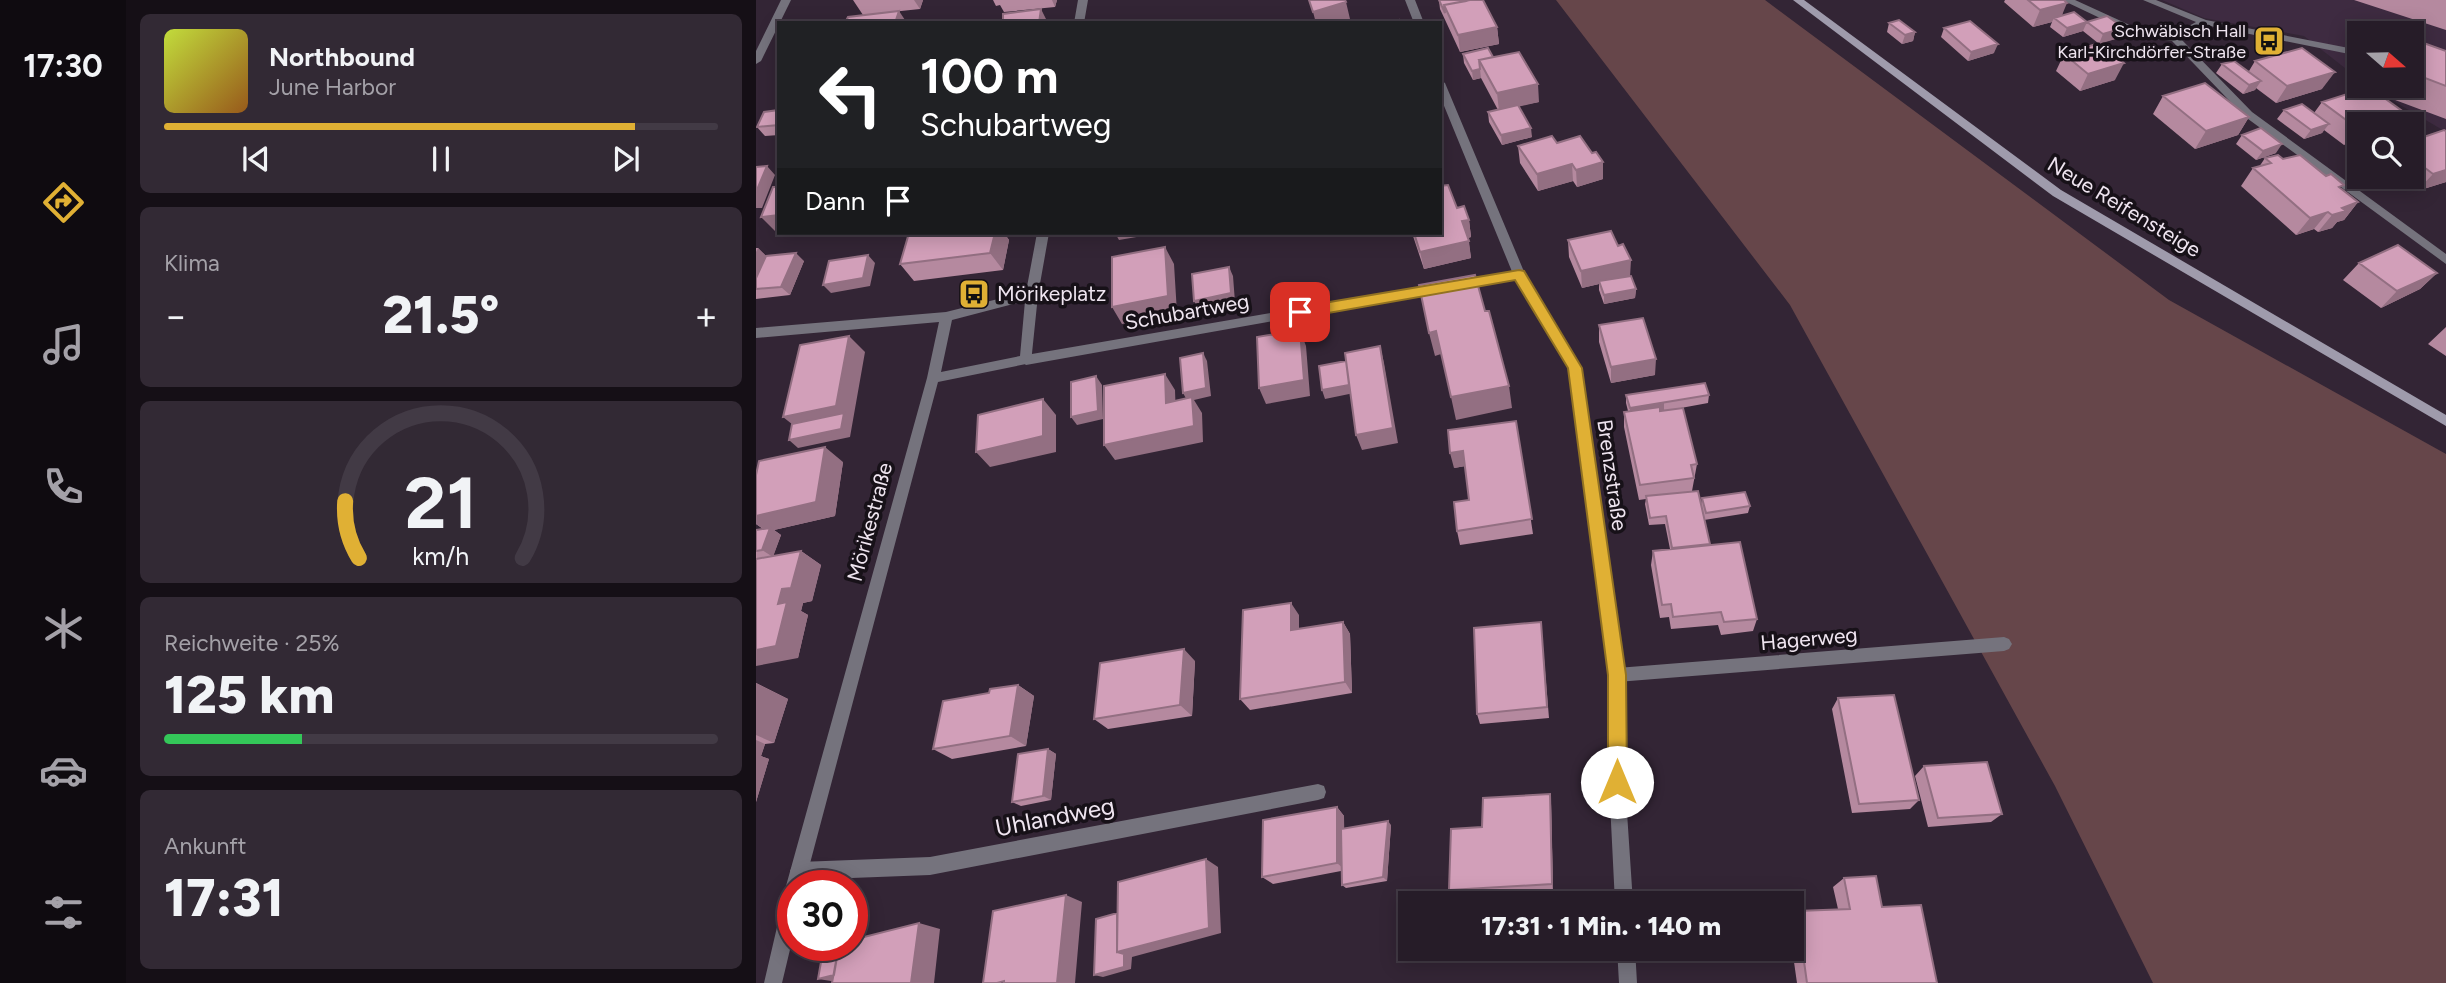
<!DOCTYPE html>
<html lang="de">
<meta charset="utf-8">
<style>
body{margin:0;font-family:Figtree,sans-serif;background:#322934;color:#f1f3f6;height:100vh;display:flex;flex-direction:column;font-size:26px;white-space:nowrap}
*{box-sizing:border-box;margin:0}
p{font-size:23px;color:#a4a1a8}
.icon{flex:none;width:38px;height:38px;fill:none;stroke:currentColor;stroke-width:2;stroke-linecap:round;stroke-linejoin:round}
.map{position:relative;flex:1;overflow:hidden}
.side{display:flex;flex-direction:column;gap:14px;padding:14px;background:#150f16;width:630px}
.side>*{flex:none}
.top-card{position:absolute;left:21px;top:21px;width:665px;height:214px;border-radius:0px;box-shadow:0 4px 18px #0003,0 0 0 2px #423a45;background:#202124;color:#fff;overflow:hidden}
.needle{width:46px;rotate:110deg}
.fabs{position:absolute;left:1591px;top:21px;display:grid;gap:14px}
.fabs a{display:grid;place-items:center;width:77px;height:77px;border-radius:0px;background:#261c28;box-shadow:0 4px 18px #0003,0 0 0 2px #423a45;font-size:35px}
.speed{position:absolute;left:21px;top:870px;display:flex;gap:14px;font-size:35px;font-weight:700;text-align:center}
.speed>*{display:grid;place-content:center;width:91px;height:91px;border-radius:50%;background:#261c28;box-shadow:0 4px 18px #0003,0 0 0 2px #423a45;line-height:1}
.speed .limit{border:10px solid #d22;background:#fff;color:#111}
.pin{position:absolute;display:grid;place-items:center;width:60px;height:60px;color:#fff;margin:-30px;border-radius:14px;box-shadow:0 4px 10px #0006}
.me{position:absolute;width:77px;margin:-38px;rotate:0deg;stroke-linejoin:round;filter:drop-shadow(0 0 5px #0008)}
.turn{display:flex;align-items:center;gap:24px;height:147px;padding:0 28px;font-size:32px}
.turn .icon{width:91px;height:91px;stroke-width:2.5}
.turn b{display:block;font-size:49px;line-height:60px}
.then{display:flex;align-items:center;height:66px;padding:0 28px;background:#0003;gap:14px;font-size:26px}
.big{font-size:52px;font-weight:800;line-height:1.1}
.side .card{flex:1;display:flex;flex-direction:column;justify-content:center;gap:10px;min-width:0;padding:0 24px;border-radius:10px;background:#322934}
.side .dial{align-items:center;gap:0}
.dial svg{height:182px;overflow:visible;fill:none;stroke:#423a45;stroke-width:7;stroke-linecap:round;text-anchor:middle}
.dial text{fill:#f1f3f6;stroke:none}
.song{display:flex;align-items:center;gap:21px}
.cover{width:84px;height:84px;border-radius:10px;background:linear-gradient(135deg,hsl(70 70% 55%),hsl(30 70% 35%))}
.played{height:7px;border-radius:4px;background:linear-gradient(90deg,#e0b034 85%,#423a45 85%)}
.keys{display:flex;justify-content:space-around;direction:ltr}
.heat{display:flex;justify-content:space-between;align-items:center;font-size:38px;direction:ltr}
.charge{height:10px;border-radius:5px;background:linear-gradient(90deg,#34c759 25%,#423a45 0)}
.trip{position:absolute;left:642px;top:891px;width:406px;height:70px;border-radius:0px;background:#261c28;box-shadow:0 4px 18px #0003,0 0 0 2px #423a45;font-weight:800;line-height:70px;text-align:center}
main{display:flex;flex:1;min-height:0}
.menu{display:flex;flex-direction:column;width:126px;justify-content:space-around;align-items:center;background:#0f0b10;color:#a4a1a8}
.menu .icon{width:49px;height:49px}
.menu .selected{color:#e0b034}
.menu b{font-size:32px;color:#f1f3f6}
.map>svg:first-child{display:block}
</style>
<main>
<nav class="menu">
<b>17:30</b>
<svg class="icon selected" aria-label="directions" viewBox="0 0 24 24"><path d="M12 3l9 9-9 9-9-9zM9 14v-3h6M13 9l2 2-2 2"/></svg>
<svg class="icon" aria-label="music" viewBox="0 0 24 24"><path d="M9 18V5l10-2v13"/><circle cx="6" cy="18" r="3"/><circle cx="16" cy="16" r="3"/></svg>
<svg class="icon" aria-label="phone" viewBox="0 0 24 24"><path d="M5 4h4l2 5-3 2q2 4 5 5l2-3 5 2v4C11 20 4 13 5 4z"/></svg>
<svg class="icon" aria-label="climate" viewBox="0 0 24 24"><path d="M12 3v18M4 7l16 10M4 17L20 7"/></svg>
<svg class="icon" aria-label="car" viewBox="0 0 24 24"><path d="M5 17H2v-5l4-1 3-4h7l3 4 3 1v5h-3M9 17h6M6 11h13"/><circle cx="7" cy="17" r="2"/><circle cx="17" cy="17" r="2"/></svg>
<svg class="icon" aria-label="filters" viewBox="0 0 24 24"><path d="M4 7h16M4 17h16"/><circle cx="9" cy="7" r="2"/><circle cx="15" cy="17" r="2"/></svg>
</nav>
<section class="side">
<div class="card">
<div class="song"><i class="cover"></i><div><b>Northbound</b><p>June Harbor</p></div></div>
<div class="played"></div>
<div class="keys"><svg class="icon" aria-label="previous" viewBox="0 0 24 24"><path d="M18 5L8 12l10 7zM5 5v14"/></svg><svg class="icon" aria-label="pause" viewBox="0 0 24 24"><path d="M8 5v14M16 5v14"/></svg><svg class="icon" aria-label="next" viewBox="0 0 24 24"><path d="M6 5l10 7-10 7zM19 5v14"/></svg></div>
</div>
<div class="card"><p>Klima</p>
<div class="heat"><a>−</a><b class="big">21.5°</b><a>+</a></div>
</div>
<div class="card dial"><svg viewBox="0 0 100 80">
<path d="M14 69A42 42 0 1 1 86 69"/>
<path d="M14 69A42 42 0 0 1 8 44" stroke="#e0b034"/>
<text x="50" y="56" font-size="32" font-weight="700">21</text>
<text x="50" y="72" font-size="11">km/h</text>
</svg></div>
<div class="card"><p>Reichweite · 25%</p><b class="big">125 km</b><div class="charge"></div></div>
<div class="card"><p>Ankunft</p><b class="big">17:31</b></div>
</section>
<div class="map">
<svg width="1690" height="983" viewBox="0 0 1690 983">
<rect width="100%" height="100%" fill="#332535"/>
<!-- built -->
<path fill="#3e2b41" d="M1406 0H1690V132L1612 86H1656V33H1603V79L1548 36 1448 18Z"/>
<!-- green -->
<path fill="#66464a" d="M800 0H1009L1413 300 1690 454V983H1397L1299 786 1034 305Z"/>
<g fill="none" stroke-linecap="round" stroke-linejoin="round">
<!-- service -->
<path fill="#75737d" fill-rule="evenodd" d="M763 270 769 274 767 277 703 289 697 285 703 281Z
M683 284 687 285 689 288 687 291 270 365 264 360 270 355Z
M1248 637 1253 639 1256 644 1253 649 1248 651 861 682 855 680 853 675 855 670 861 668Z
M562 784 568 786 570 792 568 798 562 800 174 875 43 880 37 877 34 871 37 865 43 862 174 857Z"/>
<!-- minor -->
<path fill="#75737d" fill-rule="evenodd" d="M25 0H35L5 61 0 64V51Z
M322 0H332L328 23H318Z
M649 0H659L668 23H658Z
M1306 0H1319L1389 32 1417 35 1440 22 1387 0H1400L1450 20 1603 50V56L1449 25 1425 39 1496 112 1690 254V264L1488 116 1416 41 1384 37Z
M684 80 689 83 769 274 825 368 869 675V782L877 903H859L853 782V675L813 368 757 274 684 96Z
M281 233H293L282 295 275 363 182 382 48 886H37V937L26 983H8L28 897 32 890 30 886 171 378 183 322 0 338V328L190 312 270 292ZM269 301 264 356 185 372 196 320Z
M861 948H879L881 983H863Z"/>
<!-- secondary -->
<path fill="#9f9bac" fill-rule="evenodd" d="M1037 0H1048L1305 190 1690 415V426L1297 196Z"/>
</g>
<!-- wall -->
<path fill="#b5899f" d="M97 0H167L164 9 107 15Z
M237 0H301L299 7 248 12 244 5 240 6Z
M683 0 741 27 743 44 704 52 684 9Z
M1249 0H1308L1306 16 1331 22 1363 38 1343 43 1359 80 1324 91 1300 71 1308 54 1342 43 1327 31 1307 37 1294 27 1296 22 1277 27 1248 2Z
M1598 0H1690V30Z
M1133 23 1159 32 1157 41 1146 44 1131 32Z
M1188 28 1238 53 1212 61 1185 37Z
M1656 49 1690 51V119L1623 94 1629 86H1656Z
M707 54 737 57 783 102 762 106 776 137 746 145 733 122 732 112 742 110 725 78 717 80 708 63Z
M1499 61 1566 89 1520 103 1500 88 1499 90 1487 94 1460 73 1466 64 1493 71Z
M1613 87 1603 141 1588 145 1568 130 1566 133 1548 139 1521 119 1528 110 1558 113 1566 102Z
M1407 96 1493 117 1482 135 1439 149 1397 114Z
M23 110V135L9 136 1 127Z
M1690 131V182L1661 191 1642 177H1656V141Z
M1486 135 1520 153 1500 160 1480 144Z
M801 143 836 153 847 162V179L821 187 817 181 782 191 764 163 762 146Z
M1509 158 1527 159 1585 188 1602 202 1588 220 1581 222 1576 228 1562 232 1558 229 1540 235 1485 186 1497 168 1503 167Z
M1603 165V175L1598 171Z
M1605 177H1639L1617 186Z
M701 208 713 220 715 237 712 238 715 258 668 269 656 233H684Z
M158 233H248L253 240 247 270 158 281 144 264Z
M812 240 874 276 880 289 879 298 848 304 843 290V284L826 288 813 257Z
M0 248H2L10 256 48 261 34 295 0 299Z
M1603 263 1681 273 1664 289 1625 308 1587 280Z
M843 325 899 375 855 383 843 342Z
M1690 327V356L1672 344Z
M870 395H953L952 403 914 410 941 464 936 491 945 504 946 498 994 506 992 513 948 520 953 545 1001 619 997 631 965 635 962 625 915 629 913 617 904 618 895 565 897 551 914 549 909 524 893 525 889 504 890 499 883 500 868 427V412L872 411 870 403Z
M760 421 777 534 704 545 701 531 713 500 709 466 698 468Z
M87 462 79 516 18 530 25 535 17 556 45 551 65 565 56 601 47 603 45 611 52 615 42 658 0 559V530L7 529 0 524Z
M543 615V629L587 622 594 634 596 693 494 710 484 699Z
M786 635 793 718 724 724 721 714Z
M439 661 436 716 352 729 338 719Z
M0 683 32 699 18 743 9 744 5 756 13 759 0 802Z
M262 685 278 696 270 746 196 759 177 749 233 693Z
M1082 698 1163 800 1154 809 1096 813 1076 709Z
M292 749 300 754 295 800 265 806 256 802Z
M1168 766 1246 814 1235 822 1172 827 1159 776Z
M795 803 797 891 697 896 693 890 726 827Z
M581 807 588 816V828L635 825 631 881 590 888 586 885 585 871 517 884 506 877Z
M1088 878 1126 907 1181 983H1041L1036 948V916L1041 911 1082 909 1077 887Z"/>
<!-- shaded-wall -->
<path fill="#936f82" d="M158 0H167L164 9Z
M296 0H301L299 7Z
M590 2 594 19 584 23H560L557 12Z
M1311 3 1304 20 1298 18 1296 22 1277 27 1284 10Z
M285 9 292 23H283Z
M143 11 151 23H139Z
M1331 22 1327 31 1307 37 1311 28Z
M741 27 743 44 704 52 702 35Z
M1368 28 1363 38 1343 44 1347 34Z
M1159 32 1157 41 1146 44 1149 35Z
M1242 44 1238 53 1212 61 1215 52Z
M1368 63 1359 80 1324 91 1332 74Z
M724 69 725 78 717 80 716 71Z
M1579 72 1566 89 1520 103 1531 86Z
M1505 81 1499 90 1487 94 1493 85Z
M782 84 783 102 743 111 741 93Z
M1649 113 1640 124H1613Z
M1493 117 1482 135 1439 149 1450 131Z
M1573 124 1566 133 1548 139 1555 130Z
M1603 127V141L1588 145 1601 128Z
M775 128 776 137 746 145 745 135Z
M1526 144 1520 153 1500 160 1507 151Z
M847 162V179L821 187 820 170Z
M816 164 817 181 782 191 781 174Z
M11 166 19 175 6 208H0V192Z
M1690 170V182L1661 191 1677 174Z
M1624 177H1639L1617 186Z
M1602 202 1588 220 1581 222 1576 228 1562 232 1576 215 1586 208Z
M1572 212 1558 229 1540 235 1554 218Z
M23 215V233H33L22 234 5 217Z
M713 220 715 237 708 239 706 221Z
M239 233H248L253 240 247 270 234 253Z
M359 233H404L363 240Z
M437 233H462L439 236Z
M713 241 715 258 668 269 664 252Z
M409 247 418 264 421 313 366 324 356 307Z
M2 248 19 265 0 289V252Z
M40 253 48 261 34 295 25 287Z
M112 255 119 263 114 286 75 293 67 285Z
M875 260 874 277 843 281V284L826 288 825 271Z
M473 267 477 276 479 302 442 309 438 301Z
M1681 273 1664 289 1625 308 1641 291Z
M880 289 879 298 848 304V295Z
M544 330 550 346 554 396 510 404 503 388Z
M680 331 685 354 679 356 673 333Z
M93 336 109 352 94 437 42 448 33 440 46 432 27 417Z
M624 346 628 363 642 443 606 450 600 435Z
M447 353 451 361 455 396 438 400 446 413 447 442 359 460 348 445 432 402 427 393Z
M900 359 899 375 855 383V367Z
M409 374 419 390 420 419 410 403Z
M340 376 346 385 347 419 321 425 315 417Z
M595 385 598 393 569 399 566 390Z
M753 386 756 408 700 420 695 397Z
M287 399 300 415V452L234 467 220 452Z
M908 403V411L874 416V408Z
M69 447 87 462 79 516 18 530 25 535 17 557 6 550 12 532 0 524V516Z
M707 451 710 466 698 468 694 453Z
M45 551 65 565 56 601 47 603 45 611 52 615 42 658 0 666V650L22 604 26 589Z
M535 603 543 615V642L535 630Z
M587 622 594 634 596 693 589 682Z
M428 649 439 661 436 716 424 705Z
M0 683 32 699 18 743 0 735Z
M262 685 278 696 270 746 254 736Z
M0 740 9 744 5 756 13 759 0 802Z
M292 749 300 754 295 800 287 796Z
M794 794 795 803 797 891 796 884Z
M581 807 588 816 589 870 581 863Z
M632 821 635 825 631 881 627 877Z
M450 859 462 867 465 933 376 957 375 969 347 977 338 975Z
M310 895 326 902 319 983H301Z
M99 922 111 925 103 974 75 981 62 979 96 938Z
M163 923 184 929 178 983H155Z"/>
<!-- building -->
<path fill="#d29fb9" stroke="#936f82" stroke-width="2" d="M553 0H589L590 2 557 12Z
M683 0H709L710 1 688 5 689 13Z
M714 0H727L741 27 702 35 688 5Z
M1272 0H1308L1311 3 1284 10Z
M285 9 283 23H247V14Z
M143 11 139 23H89L92 17Z
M1318 12 1331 22 1311 28 1298 18Z
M1351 16 1368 28 1347 34 1331 22Z
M643 20 644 23H628Z
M1143 20 1159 32 1149 35 1133 23Z
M1214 21 1242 44 1215 52 1188 28Z
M1662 41 1690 51V86L1656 73V50Z
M1343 43 1368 63 1332 74 1308 54Z
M732 48 737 57 723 60 724 69 716 71 707 54Z
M1546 48 1579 72 1531 86 1499 61Z
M763 52 782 84 741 93 723 60Z
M1478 61 1505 81 1493 85 1466 64Z
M1449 83 1493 117 1450 131 1407 96Z
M1613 87 1649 113 1613 124H1603V127L1601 128 1566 102Z
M1546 104 1573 124 1555 130 1528 110Z
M762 105 775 128 745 135 732 112Z
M23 110V125L1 127 8 112Z
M1505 128 1526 144 1507 151 1486 135Z
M1688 130 1690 131V170L1677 174 1656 158V141Z
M796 136 801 143 824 136 836 153 840 152 847 162 820 170 816 164 781 174 762 146Z
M1522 155 1527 159 1544 155 1570 176 1575 174 1588 185 1583 187 1602 202 1586 208 1590 211 1576 215 1572 212 1554 218 1497 168 1515 163 1509 158Z
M11 166 0 192V167Z
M692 185 701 208 708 206 713 220 706 221 713 241 664 252 658 233H684V186Z
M17 187H23V215L5 217Z
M855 231 862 246 867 244 875 260 825 271 812 240Z
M153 233H239L234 253 144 264Z
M1642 245 1681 273 1641 291 1603 263Z
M409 247 412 296 356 307V257Z
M40 253 25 287 0 289V278L10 256Z
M112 255 107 278 67 285 73 261Z
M473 267 475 293 438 301 436 274Z
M719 275 729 311H733L753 386 695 397 680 331 673 333 663 285Z
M875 276 880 289 848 295 843 281Z
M887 318 900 359 855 367 843 325Z
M544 330 548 380 503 388 501 337Z
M93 336 80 406 27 417 44 345Z
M624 346 637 428 600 435 589 353Z
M447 353 450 388 427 393 424 358Z
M590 361 593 385 566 390 563 366Z
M409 374 410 403 436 397 438 426 348 445V386Z
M340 376 342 411 315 417V382Z
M949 383 953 395 874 408 870 395Z
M287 399V436L220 452 222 415Z
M904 407V411L927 408 941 464 935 465 938 478 884 485 868 412Z
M88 413 85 429 33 440 36 424Z
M760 421 776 519 701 531 698 502 713 500 707 451 694 453 692 430Z
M69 447 60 502 0 516V475L3 461Z
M942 491 954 544 916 548 910 516 894 518 890 496Z
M989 492 994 506 950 513 946 498Z
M14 528 6 550 0 551V530Z
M984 542 1001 619 968 622 965 612 917 617 915 604 906 605 897 551Z
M45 551 35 588 26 589 22 604 31 602 20 646 0 650V559Z
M535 603V630L587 622 589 682 484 699 487 610Z
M785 622 791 707 721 714 718 628Z
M428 649 424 705 338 719 344 663Z
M262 685 254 736 177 749 187 701 233 693 234 689Z
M1138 695 1163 800 1103 804 1082 698Z
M292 749 287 796 256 802 262 754Z
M1231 762 1246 814 1182 818 1168 766Z
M794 794 796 884 693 890 695 829 726 827 727 798Z
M581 807V863L506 877 507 820Z
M632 821 627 877 586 885 585 829Z
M450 859 453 928 361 952 362 882Z
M1120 876 1126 907 1165 905 1181 983H1051L1041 911 1094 909 1088 878Z
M310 895 301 983H248V981L241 983H227L237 911Z
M361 913V952L368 954V967L338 975 340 919Z
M99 922 96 938V923Z
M163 923 155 983H76L83 945H96V940Z
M68 945H83L78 975 62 979Z"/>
<!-- route -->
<path fill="#e0b034" stroke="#927222" stroke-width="2" d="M763 270 768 271 826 368 870 675 871 782 868 788 861 791 855 788 852 782V675L812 368 759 280 544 318 537 312 544 307Z"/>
<!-- icons -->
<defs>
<g id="bus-square" transform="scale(1.575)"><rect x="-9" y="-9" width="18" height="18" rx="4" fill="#e0b034" stroke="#171118"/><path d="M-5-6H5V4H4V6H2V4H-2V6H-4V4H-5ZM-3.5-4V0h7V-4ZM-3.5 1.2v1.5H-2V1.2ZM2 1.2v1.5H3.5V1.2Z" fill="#111"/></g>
</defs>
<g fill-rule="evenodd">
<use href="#bus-square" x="1513" y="41"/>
<use href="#bus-square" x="218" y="294"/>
</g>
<g text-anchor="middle" stroke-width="7" stroke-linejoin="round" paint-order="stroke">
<!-- far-poi labels -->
<g font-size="18" fill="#efe5f0" stroke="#171118" text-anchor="end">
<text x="1490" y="37">Schwäbisch Hall<tspan x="1490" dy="21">Karl-Kirchdörfer-Straße</tspan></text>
</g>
<!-- street labels -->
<g font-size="21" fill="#efe5f0" stroke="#171118">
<text transform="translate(1368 207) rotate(31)" y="7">Neue Reifensteige</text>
<text transform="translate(431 312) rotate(-10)" y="7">Schubartweg</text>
<text transform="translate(856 475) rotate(82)" y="7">Brenzstraße</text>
<text transform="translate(114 522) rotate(-75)" y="7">Mörikestraße</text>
<text transform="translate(1053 639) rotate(-5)" y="7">Hagerweg</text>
</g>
<!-- poi labels -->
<g font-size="21" fill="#efe5f0" stroke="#171118" text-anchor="start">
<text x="241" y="301">Mörikeplatz</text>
</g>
<!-- near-street labels -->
<g font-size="24" fill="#efe5f0" stroke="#171118">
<text transform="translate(299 817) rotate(-11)" y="8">Uhlandweg</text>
</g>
</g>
</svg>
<div class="fabs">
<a><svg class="needle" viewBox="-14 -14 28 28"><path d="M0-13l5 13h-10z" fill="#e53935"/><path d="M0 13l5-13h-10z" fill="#a4a1a8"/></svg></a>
<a><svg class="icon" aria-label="search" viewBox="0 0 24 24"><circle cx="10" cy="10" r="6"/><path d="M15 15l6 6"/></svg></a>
</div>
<div class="speed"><div class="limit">30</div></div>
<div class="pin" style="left:544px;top:312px;background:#d93025"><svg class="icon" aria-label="arrive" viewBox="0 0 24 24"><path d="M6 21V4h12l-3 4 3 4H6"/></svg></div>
<svg class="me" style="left:861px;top:782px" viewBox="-20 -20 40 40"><circle r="19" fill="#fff"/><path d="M0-13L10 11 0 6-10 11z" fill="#e0b034"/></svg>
<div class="trip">17:31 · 1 Min. · 140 m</div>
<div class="top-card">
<div class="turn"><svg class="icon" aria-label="left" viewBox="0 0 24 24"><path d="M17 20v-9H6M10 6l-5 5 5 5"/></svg><div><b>100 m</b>Schubartweg</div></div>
<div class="then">Dann<svg class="icon" aria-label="arrive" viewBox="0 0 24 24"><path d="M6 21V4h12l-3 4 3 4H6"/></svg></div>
</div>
</div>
</main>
